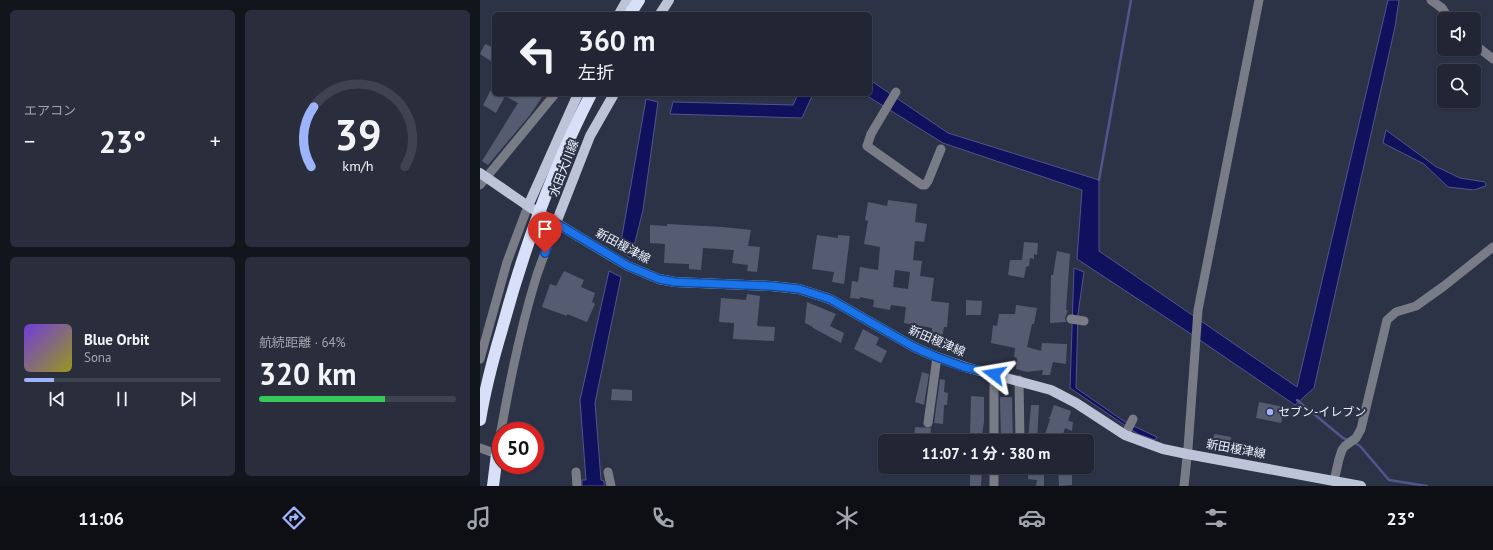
<!DOCTYPE html>
<html lang="ja">
<meta charset="utf-8">
<style>
body{margin:0;font-family:"PT Sans","Noto Sans JP",sans-serif;background:#2a2e3c;color:#f1f3f6;height:100vh;display:flex;flex-direction:column;font-size:15px;white-space:nowrap}
*{box-sizing:border-box;margin:0}
p{font-size:13px;color:#a2a5ac}
.icon{flex:none;width:22px;height:22px;fill:none;stroke:currentColor;stroke-width:2;stroke-linecap:round;stroke-linejoin:round}
.map{position:relative;flex:1;overflow:hidden}
.side{display:flex;flex-direction:column;gap:10px;padding:10px;background:#13151d;width:480px}
.side>*{flex:none}
.top-card{position:absolute;left:12px;top:12px;width:380px;height:84px;border-radius:6px;box-shadow:0 1px 3px #0004,0 0 0 1px #3f434f;background:#222634;color:#f1f3f6;overflow:hidden}
.buttons{position:absolute;left:957px;top:12px;display:grid;gap:8px}
.buttons a{display:grid;place-items:center;width:44px;height:44px;border-radius:6px;background:#222634;box-shadow:0 1px 3px #0004,0 0 0 1px #3f434f;font-size:20px}
.speed{position:absolute;left:12px;top:422px;display:flex;gap:8px;font-size:20px;font-weight:700;text-align:center}
.speed>*{display:grid;place-content:center;width:52px;height:52px;border-radius:50%;background:#222634;box-shadow:0 1px 3px #0004,0 0 0 1px #3f434f;line-height:1}
.speed .limit{border:6px solid #d22;background:#fff;color:#111}
.pin{position:absolute;display:grid;place-items:center;width:34px;height:34px;color:#fff;margin:-41px -17px;border-radius:50% 50% 50% 0;rotate:-45deg;box-shadow:0 0 4px #0007}
.pin .icon{rotate:45deg}
.me{position:absolute;width:44px;margin:-22px;rotate:284deg;stroke-linejoin:round;filter:drop-shadow(0 0 3px #0008)}
.turn{display:flex;align-items:center;gap:14px;height:84px;padding:0 20px;font-size:18px}
.turn .icon{width:52px;height:52px;stroke-width:2.5}
.turn b{display:block;font-size:28px;line-height:34px}
.big{font-size:30px;font-weight:700;line-height:1.1}
.side .widget{flex:1;display:flex;flex-direction:column;justify-content:center;gap:6px;min-width:0;padding:0 14px;border-radius:6px;background:#2a2e3c}
.side .dial{align-items:center;gap:0}
.dial svg{height:104px;overflow:visible;fill:none;stroke:#3f434f;stroke-width:7;stroke-linecap:round;text-anchor:middle}
.dial text{fill:#f1f3f6;stroke:none}
.song{display:flex;align-items:center;gap:12px}
.cover{width:48px;height:48px;border-radius:6px;background:linear-gradient(135deg,hsl(260 70% 55%),hsl(60 70% 35%))}
.played{height:4px;border-radius:2px;background:linear-gradient(90deg,#9eb3fd 15%,#3f434f 15%)}
.keys{display:flex;justify-content:space-around;direction:ltr}
.heat{display:flex;justify-content:space-between;align-items:center;font-size:22px;direction:ltr}
.charge{height:6px;border-radius:3px;background:linear-gradient(90deg,#34c759 64%,#3f434f 0)}
.side .tiles{flex:1;display:grid;gap:10px;grid-template-columns:repeat(2,1fr)}
.trip{position:absolute;left:398px;top:434px;width:216px;height:40px;border-radius:6px;background:#222634;box-shadow:0 1px 3px #0004,0 0 0 1px #3f434f;font-weight:700;line-height:40px;text-align:center}
.menu{display:flex;height:64px;justify-content:space-around;align-items:center;background:#0e0f15;color:#a2a5ac}
.menu .icon{width:28px;height:28px}
.menu .current{color:#9eb3fd}
.menu b{font-size:18px;color:#f1f3f6}
main{display:flex;flex:1;min-height:0}
.map>svg:first-child{display:block}
</style>
<main>
<section class="side">
<div class="tiles">
<div class="widget"><p>エアコン</p>
<div class="heat"><a>−</a><b class="big">23°</b><a>+</a></div>
</div>
<div class="widget dial"><svg viewBox="0 0 100 80">
<path d="M14 69A42 42 0 1 1 86 69"/>
<path d="M14 69A42 42 0 0 1 16 23" stroke="#9eb3fd"/>
<text x="50" y="56" font-size="32" font-weight="700">39</text>
<text x="50" y="72" font-size="11">km/h</text>
</svg></div>
<div class="widget">
<div class="song"><i class="cover"></i><div><b>Blue Orbit</b><p>Sona</p></div></div>
<div class="played"></div>
<div class="keys"><svg class="icon" aria-label="previous" viewBox="0 0 24 24"><path d="M18 5L8 12l10 7zM5 5v14"/></svg><svg class="icon" aria-label="pause" viewBox="0 0 24 24"><path d="M8 5v14M16 5v14"/></svg><svg class="icon" aria-label="next" viewBox="0 0 24 24"><path d="M6 5l10 7-10 7zM19 5v14"/></svg></div>
</div>
<div class="widget"><p>航続距離 · 64%</p><b class="big">320 km</b><div class="charge"></div></div>
</div>
</section>
<div class="map">
<svg width="1013" height="486" viewBox="0 0 1013 486">
<rect width="100%" height="100%" fill="#2d3346"/>
<!-- water -->
<path fill="#10115d" stroke="#52548d" d="M908 0H919L915 27 834 388 815 405 708 332 597 259 602 190 463 143 384 94H390V80L468 133 619 180V251L817 387Z
M318 94H333L322 118 190 114 193 102 313 105Z
M166 99 178 102 163 210 151 258 136 249 142 236Z
M906 130 955 166 980 178 1005 182 1006 186 994 190 968 187 944 164 903 143Z
M594 268 604 272 598 314 596 388 645 422 677 437 675 440 658 434 590 388Z
M129 271 141 277 115 403 121 480 124 481V486H102V480H106L100 400Z"/>
<g fill="none" stroke-linecap="round" stroke-linejoin="round">
<!-- stream -->
<path stroke="#52548d" stroke-width="2.5" d="M619 180 651 0
M817 400 863 438 868 440
M873 442 880 446 909 480 947 486"/>
</g>
<!-- building -->
<path fill="#555c71" fill-rule="evenodd" d="M5 44 14 48V63L0 54Z
M14 84V94H64L50 115 8 165 2 161 38 103 25 96 16 113 3 105Z
M408 200 437 204 435 222 447 224 444 242 435 241 433 260 442 261 440 276 454 278 451 301 469 303 467 327H464L462 339 451 337 452 328 424 323 426 307 411 305 410 310 393 307 394 300 380 297V299L370 298 372 281 378 282 380 267 398 270 400 247 384 244 388 221 385 220 388 202 407 206ZM415 270 430 272 428 289 413 287Z
M187 224 243 227 271 230 268 246 280 247 277 272 267 271 268 265 252 263 254 250 223 248 221 270 209 269V264L184 263 185 244 170 243V225L187 226Z
M337 235 358 238V235L370 236 364 284 352 282 354 272 332 269Z
M544 242 558 243 557 255 554 254V259L550 258 549 266 546 267 544 278 528 275 530 260H542Z
M577 251 590 254 586 310H588L585 318 586 322 570 323 571 275H573Z
M84 271 104 280 101 287 115 293 112 302 115 304 107 322 87 314V316L62 307 70 284 76 286Z
M267 294 280 296 277 326 295 327 294 341 253 339 254 323 239 322 241 298 266 300Z
M486 300 502 301 501 315H486Z
M327 302 356 314 350 326 364 333 361 343 333 328V327L325 323Z
M536 305 557 308 554 324H552L547 347 561 351 562 343 587 344 586 364 573 362 570 375H562L563 370 547 372 536 369 537 358 534 357 535 348 511 343 513 325 517 326 519 314H535Z
M383 329 399 338 396 345 407 351 401 363 374 349Z
M442 372 449 374 444 405 435 402Z
M460 379 465 380 464 392 468 393 467 405H464L463 424 454 423Z
M132 389 152 390V401L131 400Z
M491 396 504 397V422L501 441H491V437L490 436Z
M520 397H532L533 440 521 441Z
M779 402 804 407 801 423 776 418Z
M551 405H559L557 441H548Z
M574 405 591 411 588 421 593 422 592 431 585 428 581 441H563L570 419 568 418 570 417Z
M435 427 451 428 450 441H434Z
M734 434 751 437 749 448 732 445Z
M548 467H564V486H556L557 480 548 479Z
M578 467H592V485L579 486Z
M490 468 502 469 501 486H490Z"/>
<g fill="none" stroke-linecap="round" stroke-linejoin="round">
<!-- minor -->
<path stroke="#797c86" stroke-width="9" d="M951 0 962 8 969 19
M994 44 1013 59
M416 92 391 134 387 146 442 185H445L448 181 461 149
M0 185 75 94
M591 319 604 321
M0 359 27 262 48 206
M514 374V441
M539 380 540 441
M448 423 457 357
M645 435 653 419
M0 448 17 454
M17 454C27 394 38 336 56 278 62 259 70 241 76 223
M514 467V486
M540 467V469
M96 472 97 486
M128 472 131 486
M854 481 859 459 862 450 865 446 876 438 881 429 907 320 916 312 936 306 964 286 1013 247
M704 486 708 448 718 310 779 0"/>
<!-- major -->
<path stroke="#bdc4d8" stroke-width="10" d="M139 14 147 0
M180 14 189 0
M0 173 48 206 131 256 148 266 179 279 195 282 291 286 319 289 350 299 434 347 454 356 485 367 571 390 596 403 645 435 683 449 707 454 881 486
M48 206 98 94
M76 223 110 136 134 94"/>
<!-- highway -->
<path stroke="#d8e0f9" stroke-width="12" d="M150 14 159 0
M13 486 17 454"/>
<!-- highway-bridge -->
<path stroke="#d8e0f9" stroke-width="12" d="M0 420C5 389 13 359 22 329 44 248 73 168 111 94"/>
</g>
<g fill="none" stroke-linecap="round" stroke-linejoin="round">
<!-- route casing -->
<g stroke="#114b97" stroke-width="10">
<path id="route" d="M65 253 76 223 148 266 179 279 195 282 291 286 319 289 350 299 434 347 454 356 484 367 514 374"/>
</g>
<!-- route -->
<use href="#route" stroke="#1a73e8" stroke-width="7"/>
</g>
<!-- markers -->
<circle fill="#9eb3fd" stroke="#2d3346" stroke-width="1.5" cx="790" cy="412" r="4"/>
<g text-anchor="middle" stroke-width="4" stroke-linejoin="round" paint-order="stroke">
<!-- street labels -->
<g font-size="12" fill="#ecf1fd" stroke="#2d3346">
<text transform="translate(84 168) rotate(-69)" y="4">水田大川線</text>
<text transform="translate(143 246) rotate(28)" y="4">新田榎津線</text>
<text transform="translate(457 341) rotate(23)" y="4">新田榎津線</text>
<text transform="translate(756 449) rotate(10)" y="4">新田榎津線</text>
</g>
<!-- poi labels -->
<g font-size="12" fill="#ecf1fd" stroke="#2d3346" text-anchor="start">
<text x="798" y="416">セブン-イレブン</text>
</g>
</g>
</svg>
<div class="buttons">
<a><svg class="icon" aria-label="sound" viewBox="0 0 24 24"><path d="M4 9h4l5-4v14l-5-4H4zM17 9q2 3 0 6"/></svg></a>
<a><svg class="icon" aria-label="search" viewBox="0 0 24 24"><circle cx="10" cy="10" r="6"/><path d="M15 15l6 6"/></svg></a>
</div>
<div class="speed"><div class="limit">50</div></div>
<div class="pin" style="left:65px;top:253px;background:#d93025"><svg class="icon" aria-label="arrive" viewBox="0 0 24 24"><path d="M6 21V4h12l-3 4 3 4H6"/></svg></div>
<svg class="me" style="left:514px;top:374px" viewBox="-20 -20 40 40"><path d="M0-17L14 15 0 8-14 15z" fill="#1a73e8" stroke="#fff" stroke-width="4"/></svg>
<div class="trip">11:07 · 1 分 · 380 m</div>
<div class="top-card">
<div class="turn"><svg class="icon" aria-label="left" viewBox="0 0 24 24"><path d="M17 20v-9H6M10 6l-5 5 5 5"/></svg><div><b>360 m</b>左折</div></div>
</div>
</div>
</main>
<nav class="menu">
<b>11:06</b>
<svg class="icon current" aria-label="directions" viewBox="0 0 24 24"><path d="M12 3l9 9-9 9-9-9zM9 14v-3h6M13 9l2 2-2 2"/></svg>
<svg class="icon" aria-label="music" viewBox="0 0 24 24"><path d="M9 18V5l10-2v13"/><circle cx="6" cy="18" r="3"/><circle cx="16" cy="16" r="3"/></svg>
<svg class="icon" aria-label="phone" viewBox="0 0 24 24"><path d="M5 4h4l2 5-3 2q2 4 5 5l2-3 5 2v4C11 20 4 13 5 4z"/></svg>
<svg class="icon" aria-label="climate" viewBox="0 0 24 24"><path d="M12 3v18M4 7l16 10M4 17L20 7"/></svg>
<svg class="icon" aria-label="car" viewBox="0 0 24 24"><path d="M5 17H2v-5l4-1 3-4h7l3 4 3 1v5h-3M9 17h6M6 11h13"/><circle cx="7" cy="17" r="2"/><circle cx="17" cy="17" r="2"/></svg>
<svg class="icon" aria-label="filters" viewBox="0 0 24 24"><path d="M4 7h16M4 17h16"/><circle cx="9" cy="7" r="2"/><circle cx="15" cy="17" r="2"/></svg>
<b>23°</b>
</nav>
